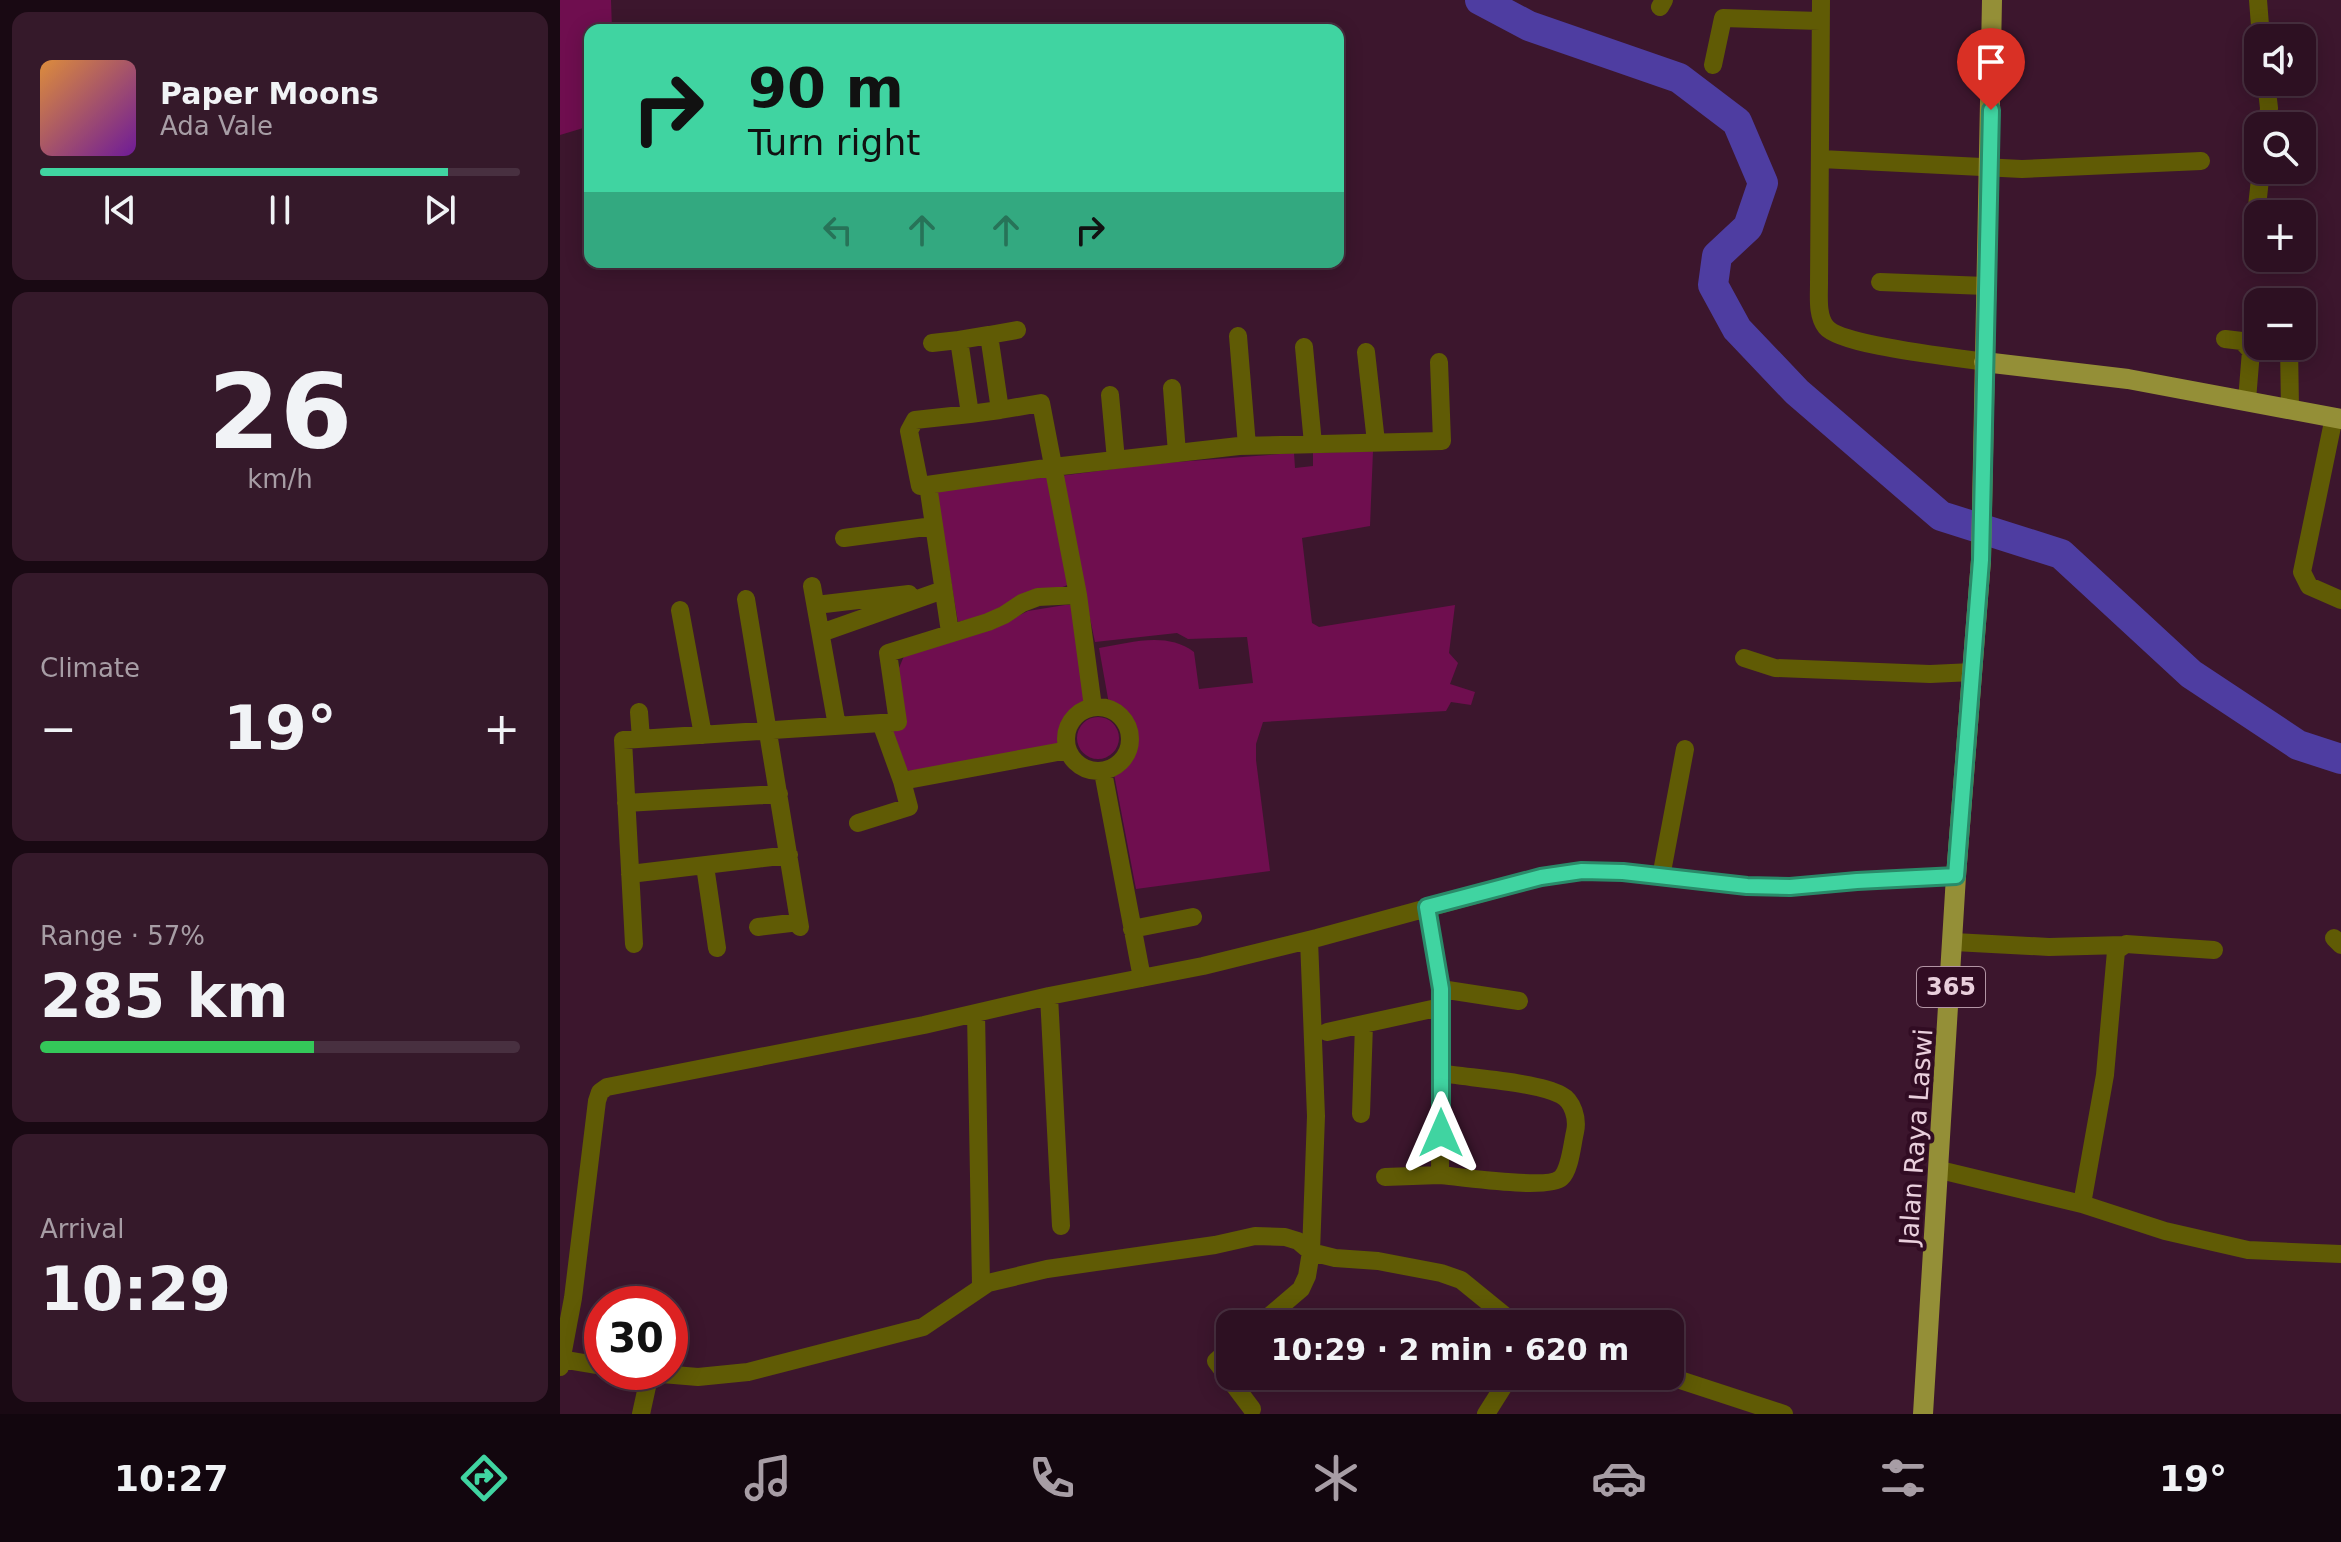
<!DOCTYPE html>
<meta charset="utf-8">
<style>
body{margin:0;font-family:"DejaVu Sans",sans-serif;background:#35192a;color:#f1f3f6;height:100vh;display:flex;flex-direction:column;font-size:30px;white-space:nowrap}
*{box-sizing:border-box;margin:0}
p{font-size:26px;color:#a79da5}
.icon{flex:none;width:44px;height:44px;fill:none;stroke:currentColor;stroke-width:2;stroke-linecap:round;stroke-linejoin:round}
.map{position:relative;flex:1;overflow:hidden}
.details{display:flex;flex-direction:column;gap:12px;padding:12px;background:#190913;width:560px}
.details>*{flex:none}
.hud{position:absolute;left:24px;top:24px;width:760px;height:244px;border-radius:16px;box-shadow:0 4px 20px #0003,0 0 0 2px #483040;background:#40d4a1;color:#111;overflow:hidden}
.buttons{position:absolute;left:1684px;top:24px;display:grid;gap:16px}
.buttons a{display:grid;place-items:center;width:72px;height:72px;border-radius:16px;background:#2d1022;box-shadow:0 4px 20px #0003,0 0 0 2px #483040;font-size:40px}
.speed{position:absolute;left:24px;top:1286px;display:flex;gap:16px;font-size:40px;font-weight:700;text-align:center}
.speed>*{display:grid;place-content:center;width:104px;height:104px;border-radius:50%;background:#2d1022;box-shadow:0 4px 20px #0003,0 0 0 2px #483040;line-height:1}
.speed .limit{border:12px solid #d22;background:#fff;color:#111}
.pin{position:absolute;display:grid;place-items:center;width:68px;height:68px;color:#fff;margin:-82px -34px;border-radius:50% 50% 50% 0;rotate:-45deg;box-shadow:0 0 8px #0007}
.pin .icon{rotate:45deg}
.me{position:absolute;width:88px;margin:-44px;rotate:0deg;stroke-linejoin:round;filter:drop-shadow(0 0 6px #0008)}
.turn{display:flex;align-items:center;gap:28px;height:168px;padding:0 32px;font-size:36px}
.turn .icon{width:104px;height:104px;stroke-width:2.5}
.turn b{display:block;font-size:56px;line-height:68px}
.lanes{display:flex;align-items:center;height:76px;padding:0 32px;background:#0003;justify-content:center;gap:40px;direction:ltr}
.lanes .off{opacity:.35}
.big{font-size:60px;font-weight:800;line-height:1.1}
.details .widget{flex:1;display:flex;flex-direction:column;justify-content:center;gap:12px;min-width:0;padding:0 28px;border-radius:16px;background:#35192a}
.details .dial{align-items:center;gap:0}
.dial b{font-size:104px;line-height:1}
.song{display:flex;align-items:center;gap:24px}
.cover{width:96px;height:96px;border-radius:12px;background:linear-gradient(135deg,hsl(30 70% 55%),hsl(280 70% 35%))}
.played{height:8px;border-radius:4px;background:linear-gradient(90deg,#40d4a1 85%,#483040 85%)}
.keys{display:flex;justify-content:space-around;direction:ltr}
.heat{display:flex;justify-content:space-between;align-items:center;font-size:44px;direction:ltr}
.charge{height:12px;border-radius:6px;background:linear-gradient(90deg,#34c759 57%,#483040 0)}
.trip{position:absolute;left:656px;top:1310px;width:468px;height:80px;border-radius:16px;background:#2d1022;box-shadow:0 4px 20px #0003,0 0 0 2px #483040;font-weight:800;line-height:80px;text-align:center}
.dock{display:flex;height:128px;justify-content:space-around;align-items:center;background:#12060e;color:#a79da5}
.dock .icon{width:56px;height:56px}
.dock .selected{color:#40d4a1}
.dock b{font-size:36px;color:#f1f3f6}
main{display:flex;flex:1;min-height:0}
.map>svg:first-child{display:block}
</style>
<main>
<section class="details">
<div class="widget">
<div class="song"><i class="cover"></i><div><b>Paper Moons</b><p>Ada Vale</p></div></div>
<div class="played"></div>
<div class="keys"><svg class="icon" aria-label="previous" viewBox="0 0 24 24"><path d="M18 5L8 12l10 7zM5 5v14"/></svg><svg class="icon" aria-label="pause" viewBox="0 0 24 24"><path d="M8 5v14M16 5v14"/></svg><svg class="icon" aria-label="next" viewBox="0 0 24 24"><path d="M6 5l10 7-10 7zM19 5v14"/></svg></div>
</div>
<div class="widget dial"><b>26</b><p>km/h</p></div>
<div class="widget"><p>Climate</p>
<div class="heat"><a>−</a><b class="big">19°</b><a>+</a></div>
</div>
<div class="widget"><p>Range · 57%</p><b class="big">285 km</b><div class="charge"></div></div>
<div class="widget"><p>Arrival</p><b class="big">10:29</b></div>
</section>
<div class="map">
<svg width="1781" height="1414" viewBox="0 0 1781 1414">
<rect width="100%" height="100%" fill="#3c162d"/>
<!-- green -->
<path fill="#6f0e4f" d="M0 0H51L52 30H30V126L0 135Z
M813 451 810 526 742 538 752 623 759 627 895 605 889 653 898 663 890 684 915 692 911 705 891 702 886 711 703 722 696 744V760L710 871 576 889 554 774V770C574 759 575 755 578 732L561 707 549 704 539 648C570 643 606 631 634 652L639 689 693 683 687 637 628 639 617 633 535 642 500 476 591 464 734 453 735 468 753 466V453Z
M488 477 510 584 448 609 398 622 376 492 379 490Z
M505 605H511L525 700C506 710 501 725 498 746L349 771 340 765 332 733 339 668 344 656 432 629 468 611Z
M517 738a21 21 0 1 1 42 0a21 21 0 1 1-42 0Z"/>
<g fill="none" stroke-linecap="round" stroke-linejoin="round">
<!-- river -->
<path stroke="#4e3da1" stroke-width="30" d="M920 0 969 26 1119 78 1177 122 1203 183 1188 227 1157 256 1153 285 1177 329 1237 392 1381 516 1501 554 1631 674 1738 745 1781 759"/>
<!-- minor -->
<path stroke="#605b05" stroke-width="18" d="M1261 0 1259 284C1259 297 1257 316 1266 327 1281 346 1395 357 1424 362
M1698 0 1701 38
M1100 7 1104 0
M1153 65 1163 18 1260 21
M1706 82 1709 108 1707 126
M1261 159 1462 169 1641 161
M1694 234 1701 170
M1320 282 1426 286
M1728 296V302
M429 335 457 330
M678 336 687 446
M1665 339 1682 341 1691 351 1687 400
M372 343 399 340
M1729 346 1730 408
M744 347 753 444
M806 352 816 442
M612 388 617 453
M550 395 556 460
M440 410 410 414 399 340 429 335 440 410 481 403 518 595 533 707
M410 414 355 420 349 431 360 486 493 467 679 446 882 441 879 362
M1774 417 1742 572 1749 586 1781 600
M368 485 390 632
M284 538 373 526
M252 586 277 726
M186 599 240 927
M256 605 349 594
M120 610 143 735
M261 633 383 590
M1184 658 1215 668 1370 674 1413 672
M506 739a32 32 0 1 1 64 0a32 32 0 1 1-64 0Z
M79 712 81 739
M321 723 338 722 328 653 428 622 444 615 462 603 478 597 518 595
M543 772 582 978
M66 803 219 794
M298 823 349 807 342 781
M145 866 157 948
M70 874 229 855
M1101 877 1125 749
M867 907 881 989 880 1175C901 1177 988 1190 1001 1178 1010 1170 1012 1145 1015 1132 1018 1119 1013 1101 1001 1095 978 1082 909 1078 880 1073
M198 927 239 922
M572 929 633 917
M1774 938 1781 945
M1394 942 1489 947 1563 945
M74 944 63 740 321 723 342 781 508 750
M881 989 959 1001
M489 996 501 1226
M416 1013 421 1285
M767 1032 881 1007
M801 1114 804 1024
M1380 1170 1522 1204 1605 1231 1688 1250 1781 1254
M825 1177 880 1175
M1522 1204 1545 1075 1556 951 1566 944 1654 950
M700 1324 741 1289 747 1276 751 1252 756 1116 749 940
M670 1349 656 1361 692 1409
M1 1359 42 1366
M0 1367 13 1298 37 1101 40 1092 47 1087 364 1025 489 996 643 966 757 938 981 877 1022 871 1063 872 1187 886 1230 887 1297 881 1396 876
M90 1373 138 1377 188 1372 363 1327 428 1283 487 1269 655 1245 695 1236 725 1237 738 1241 751 1252 775 1258 818 1261 881 1273 901 1280 955 1324
M1030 1376 1033 1378
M1117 1379 1224 1414
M81 1414 90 1373 82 1372
M926 1414 950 1376"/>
<!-- major -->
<path stroke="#948f37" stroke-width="20" d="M1424 362 1568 379 1781 419
M1363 1414 1396 876 1421 560 1432 0"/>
</g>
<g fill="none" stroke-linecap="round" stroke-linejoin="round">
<!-- route casing -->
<g stroke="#2a8a69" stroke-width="20">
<path id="route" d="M881 1133V989L867 907 981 877 1022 871 1063 872 1187 886 1230 887 1297 881 1396 876 1421 560 1431 110"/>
</g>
<!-- route -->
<use href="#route" stroke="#40d4a1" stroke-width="14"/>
</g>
<g text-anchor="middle" stroke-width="8" stroke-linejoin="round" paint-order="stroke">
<!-- shield labels -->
<rect fill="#310c23" stroke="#b294a4" stroke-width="2" x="1357" y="967" width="68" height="40" rx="6"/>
<g font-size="24" font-weight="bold" fill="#e9cfdc">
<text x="1391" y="995">365</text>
</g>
<!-- street labels -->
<g font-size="26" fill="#e9cfdc" stroke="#310c23">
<text transform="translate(1356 1137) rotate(-86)" y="9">Jalan Raya Laswi</text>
</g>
</g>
</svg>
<div class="buttons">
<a><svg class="icon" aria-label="sound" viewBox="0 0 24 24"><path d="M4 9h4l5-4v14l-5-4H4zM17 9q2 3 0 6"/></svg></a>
<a><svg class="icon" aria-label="search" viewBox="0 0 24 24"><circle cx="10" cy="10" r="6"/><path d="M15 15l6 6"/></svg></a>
<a>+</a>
<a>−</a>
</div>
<div class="speed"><div class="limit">30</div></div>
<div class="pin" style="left:1431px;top:110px;background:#d93025"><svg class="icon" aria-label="arrive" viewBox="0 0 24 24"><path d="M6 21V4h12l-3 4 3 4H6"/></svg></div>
<svg class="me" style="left:881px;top:1133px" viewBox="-20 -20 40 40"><path d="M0-17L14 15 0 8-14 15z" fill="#40d4a1" stroke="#fff" stroke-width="4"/></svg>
<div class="trip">10:29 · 2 min · 620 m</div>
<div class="hud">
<div class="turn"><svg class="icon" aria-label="right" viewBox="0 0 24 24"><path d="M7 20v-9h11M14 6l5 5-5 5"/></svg><div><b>90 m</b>Turn right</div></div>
<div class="lanes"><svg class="icon off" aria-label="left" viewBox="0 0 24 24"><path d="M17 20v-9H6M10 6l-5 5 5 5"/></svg><svg class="icon off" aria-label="ahead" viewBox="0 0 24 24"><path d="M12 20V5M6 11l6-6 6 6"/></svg><svg class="icon off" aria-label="ahead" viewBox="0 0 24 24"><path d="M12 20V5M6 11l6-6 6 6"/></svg><svg class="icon" aria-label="right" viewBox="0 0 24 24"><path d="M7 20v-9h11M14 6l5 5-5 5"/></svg></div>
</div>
</div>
</main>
<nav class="dock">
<b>10:27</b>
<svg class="icon selected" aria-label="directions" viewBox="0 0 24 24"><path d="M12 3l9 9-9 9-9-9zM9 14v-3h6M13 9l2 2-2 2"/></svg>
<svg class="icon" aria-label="music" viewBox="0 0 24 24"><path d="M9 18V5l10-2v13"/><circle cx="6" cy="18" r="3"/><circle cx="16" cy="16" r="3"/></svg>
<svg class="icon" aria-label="phone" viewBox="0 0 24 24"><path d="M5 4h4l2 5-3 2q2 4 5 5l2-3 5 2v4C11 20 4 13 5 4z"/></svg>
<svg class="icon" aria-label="climate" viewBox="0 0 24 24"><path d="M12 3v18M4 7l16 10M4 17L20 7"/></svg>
<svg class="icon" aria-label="car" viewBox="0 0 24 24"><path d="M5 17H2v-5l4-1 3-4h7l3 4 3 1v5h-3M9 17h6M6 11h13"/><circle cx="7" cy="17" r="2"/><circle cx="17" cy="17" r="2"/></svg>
<svg class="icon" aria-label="filters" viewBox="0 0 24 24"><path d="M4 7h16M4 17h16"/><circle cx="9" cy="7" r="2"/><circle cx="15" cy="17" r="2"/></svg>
<b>19°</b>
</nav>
